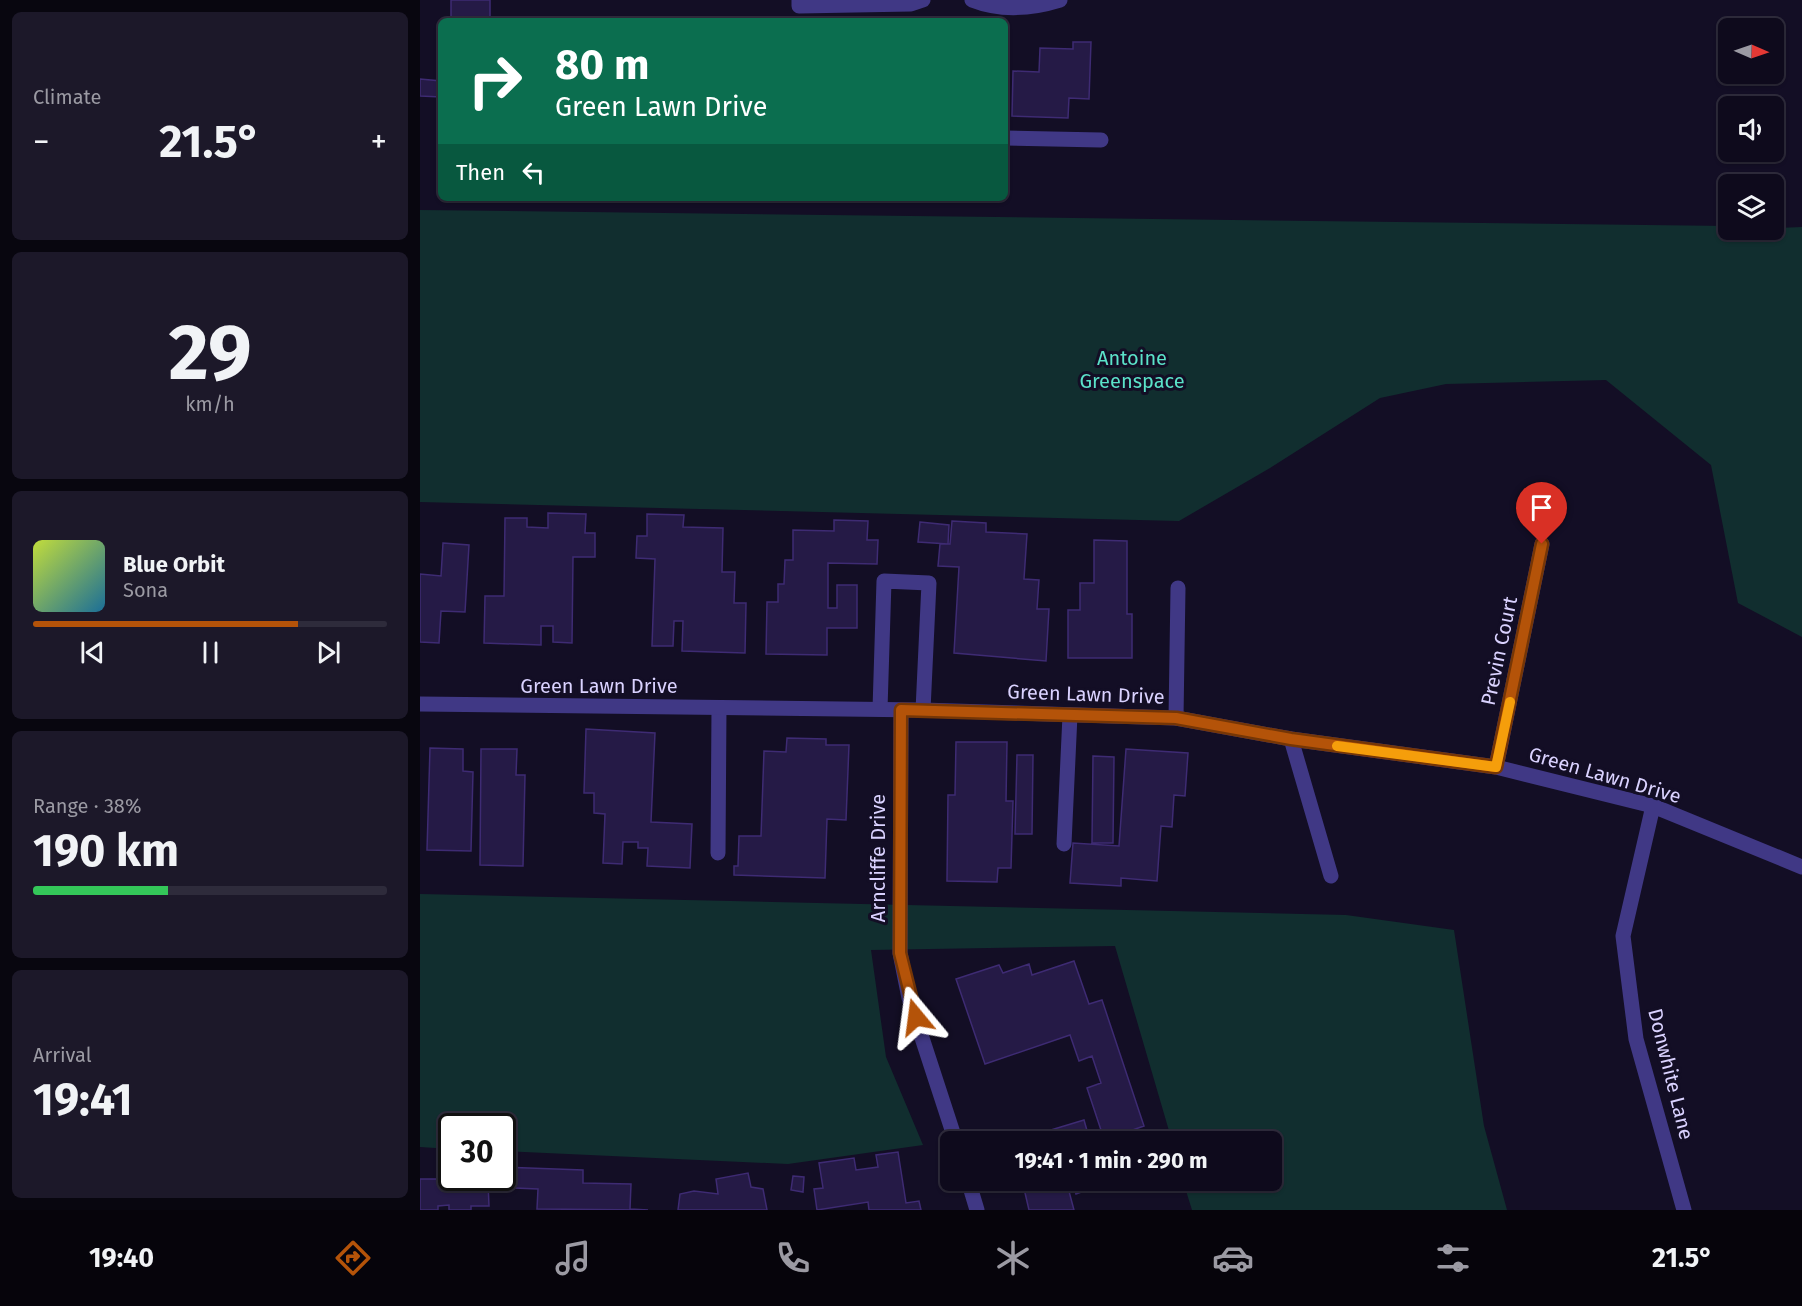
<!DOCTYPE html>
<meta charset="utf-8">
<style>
body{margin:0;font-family:"Fira Sans",sans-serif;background:#1c1829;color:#f1f3f6;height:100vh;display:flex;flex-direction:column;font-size:22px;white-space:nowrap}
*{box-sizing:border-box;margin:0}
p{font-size:20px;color:#9b9aa3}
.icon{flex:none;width:33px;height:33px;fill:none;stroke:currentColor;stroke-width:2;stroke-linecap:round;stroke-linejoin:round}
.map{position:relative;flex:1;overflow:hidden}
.details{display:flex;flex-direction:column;gap:12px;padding:12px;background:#08060f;width:420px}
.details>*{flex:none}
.top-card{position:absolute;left:18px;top:18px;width:570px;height:183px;border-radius:9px;box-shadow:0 2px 4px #0004,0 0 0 2px #2e2b3b;background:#0b6e4f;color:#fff;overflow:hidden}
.needle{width:39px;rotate:92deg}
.tools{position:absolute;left:1298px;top:18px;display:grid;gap:12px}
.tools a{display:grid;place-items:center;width:66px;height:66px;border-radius:9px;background:#0e0a1c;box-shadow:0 2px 4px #0004,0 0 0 2px #2e2b3b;font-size:30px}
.speed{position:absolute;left:18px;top:1113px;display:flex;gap:12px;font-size:30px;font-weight:700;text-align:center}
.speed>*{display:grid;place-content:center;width:78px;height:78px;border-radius:50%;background:#0e0a1c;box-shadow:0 2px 4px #0004,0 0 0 2px #2e2b3b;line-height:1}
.speed .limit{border:3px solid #111;border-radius:9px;background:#fff;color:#111}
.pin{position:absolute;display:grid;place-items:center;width:51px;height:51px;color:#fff;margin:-62px -26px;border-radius:50% 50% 50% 0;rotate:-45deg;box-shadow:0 0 6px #0007}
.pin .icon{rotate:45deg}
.me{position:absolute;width:66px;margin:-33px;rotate:344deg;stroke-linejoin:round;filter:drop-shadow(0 0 4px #0008)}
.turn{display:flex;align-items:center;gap:21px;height:126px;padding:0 18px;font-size:27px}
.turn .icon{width:78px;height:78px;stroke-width:2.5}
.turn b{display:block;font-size:42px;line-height:51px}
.then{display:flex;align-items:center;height:57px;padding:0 18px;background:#0003;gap:12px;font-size:22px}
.big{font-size:45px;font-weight:700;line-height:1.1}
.details .card{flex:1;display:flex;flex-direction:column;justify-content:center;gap:9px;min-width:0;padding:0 21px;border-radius:9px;background:#1c1829}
.details .dial{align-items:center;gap:0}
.dial b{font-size:78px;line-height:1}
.song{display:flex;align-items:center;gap:18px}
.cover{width:72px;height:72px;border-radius:9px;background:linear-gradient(135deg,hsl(70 70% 55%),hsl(200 70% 35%))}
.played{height:6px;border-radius:3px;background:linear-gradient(90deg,#b45309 75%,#2e2b3b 75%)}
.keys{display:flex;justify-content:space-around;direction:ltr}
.heat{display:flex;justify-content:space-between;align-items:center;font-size:33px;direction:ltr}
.charge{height:9px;border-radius:4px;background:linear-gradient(90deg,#34c759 38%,#2e2b3b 0)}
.trip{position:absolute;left:520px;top:1131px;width:342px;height:60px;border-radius:9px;background:#0e0a1c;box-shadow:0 2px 4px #0004,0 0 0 2px #2e2b3b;font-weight:700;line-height:60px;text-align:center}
.dock{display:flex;height:96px;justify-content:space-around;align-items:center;background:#06040b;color:#9b9aa3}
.dock .icon{width:42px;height:42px}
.dock .selected{color:#b45309}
.dock b{font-size:27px;color:#f1f3f6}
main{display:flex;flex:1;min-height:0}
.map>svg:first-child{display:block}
</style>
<main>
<section class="details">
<div class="card"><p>Climate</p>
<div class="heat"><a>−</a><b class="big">21.5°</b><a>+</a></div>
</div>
<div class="card dial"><b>29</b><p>km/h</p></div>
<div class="card">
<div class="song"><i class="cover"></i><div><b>Blue Orbit</b><p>Sona</p></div></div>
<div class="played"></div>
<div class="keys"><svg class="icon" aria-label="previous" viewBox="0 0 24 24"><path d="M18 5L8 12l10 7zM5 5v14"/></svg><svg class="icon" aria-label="pause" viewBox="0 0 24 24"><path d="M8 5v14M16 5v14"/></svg><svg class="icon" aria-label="next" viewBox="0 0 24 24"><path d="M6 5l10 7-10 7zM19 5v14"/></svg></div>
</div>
<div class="card"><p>Range · 38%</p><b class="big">190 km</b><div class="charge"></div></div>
<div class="card"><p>Arrival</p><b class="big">19:41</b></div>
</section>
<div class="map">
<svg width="1382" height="1210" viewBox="0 0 1382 1210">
<rect width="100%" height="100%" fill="#130e25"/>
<!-- green -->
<path fill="#112e2f" d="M0 210 1308 226V230L1382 227V637L1318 603 1291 465 1186 380 1026 384 960 398 850 468 759 521 0 502Z
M0 894 926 915 1034 930 1064 1126 1087 1210H772L763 1181 852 1180V1142L752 1141 695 946 451 950 466 1057 503 1145 368 1164 83 1151 82 1126H32L31 1149 0 1147Z"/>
<!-- building -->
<path fill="#251a46" stroke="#3e2b73" stroke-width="1.5" d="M31 0H70V21H31Z
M653 42H671L669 99 649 98 648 118 592 116 593 71 619 72 620 48 653 49Z
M0 79 21 81V97L0 96Z
M128 513 166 514 165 533H175V557H153L152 643 133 642V626H121V645L64 643 65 596H84L85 518H107V527L128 528Z
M227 514 264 515 263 527 303 528 302 572H315L314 603H326L325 653 262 651 263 621H254L253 646H232L235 559 216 558 217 536H227Z
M414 520 448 521 447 540H458L457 564 408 563V608H417V585H437V628H407V655L346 654 347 602H358V584H364L365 560H373V530L414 531Z
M532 521 566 523V532L607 534 604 579 619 580 617 609H629L626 661 534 653 539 567 518 566 520 544H530Z
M500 522 529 525 528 544 498 542Z
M674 540 707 541V614H712V658H648V610H660V583H674Z
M23 543 49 545 45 612 21 611 19 643 0 642V574L21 576Z
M166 729 235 733 231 822 272 824 270 868 227 866 228 848H218V842H203L202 864 183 863 185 814 174 813V793H164Z
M367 738 406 739V745H429L426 820 407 819 405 878 314 875V866H318L319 836H341L344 751 366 752Z
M536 742H587L586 801H593L591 868H578L577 882 527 881 528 795H535Z
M10 748 43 749V771L53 772 51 851 7 850Z
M61 749H97L96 775H105L103 866 60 865Z
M706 749 768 753 765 796 754 795 752 827 741 826 737 881 701 878V886L650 883 653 843 699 846Z
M597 755H613L612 834H595Z
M673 756 694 757 693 843H672Z
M654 961 669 1004 682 1000 724 1126 704 1133 707 1142H677L684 1139 667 1088 681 1083 672 1056 659 1061 650 1035 565 1064 536 979 579 965 583 973 609 964 612 975Z
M664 1120 668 1134 680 1131 681 1138 670 1142H591Z
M478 1152 486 1203 499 1201 501 1210H449L448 1202 397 1210 394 1189 403 1188 399 1163 434 1158 436 1170 458 1167 456 1155Z
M24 1164H32V1178H58V1182H68L69 1206H51V1210H29V1205L18 1206V1210H0V1179H24Z
M82 1167 163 1170V1183L211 1184 210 1209 228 1210 117 1209 118 1189 72 1187V1178H82Z
M328 1173 331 1187 343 1189 347 1210H258L260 1194 274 1191 298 1194 296 1179Z
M373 1176 384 1177 383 1192 371 1190Z
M602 1180H646L654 1210H609Z
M651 1180H694L656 1194Z"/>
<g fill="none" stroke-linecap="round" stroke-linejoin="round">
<!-- service -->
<path stroke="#403885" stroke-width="15" d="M379 0V6L491 4 503 0
M552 0C580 11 611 9 640 0
M585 138 681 140
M460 709 464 581 509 583 503 710
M756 718 758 588
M871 739 911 876
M644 844 650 715
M298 853 299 708"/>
<!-- minor -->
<path stroke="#403885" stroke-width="15" d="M0 704 503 710 756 718 871 739 1076 767 1233 806 1382 867
M481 710 480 953 489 998 536 1142
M1076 767 1122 544
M1233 806 1203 936 1216 1039 1264 1210
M548 1180 557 1210"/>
</g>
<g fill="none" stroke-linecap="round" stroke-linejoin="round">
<!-- route casing -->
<g stroke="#753606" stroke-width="15">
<path id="route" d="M496 1017 480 953 481 710 756 718 871 739 1076 767 1122 544"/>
</g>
<!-- route -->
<use href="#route" stroke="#b45309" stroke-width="10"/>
<!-- slow -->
<path stroke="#f59e0b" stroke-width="10" d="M917 746 1076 767 1090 702"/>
</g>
<g text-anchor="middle" stroke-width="6" stroke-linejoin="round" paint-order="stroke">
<!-- park labels -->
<g font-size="20" fill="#5be2c9" stroke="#130e25">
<text x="712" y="365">Antoine<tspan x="712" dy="23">Greenspace</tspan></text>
</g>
<!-- street labels -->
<g font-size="20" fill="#dad2ff" stroke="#130e25">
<text transform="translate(1079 651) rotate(-78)" y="7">Previn Court</text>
<text x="179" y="693">Green Lawn Drive</text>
<text transform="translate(666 694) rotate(2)" y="7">Green Lawn Drive</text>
<text transform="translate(1185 775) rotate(16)" y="7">Green Lawn Drive</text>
<text transform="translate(458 858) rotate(-90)" y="7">Arncliffe Drive</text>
<text transform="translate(1251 1074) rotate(76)" y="7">Donwhite Lane</text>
</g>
</g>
</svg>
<div class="tools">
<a><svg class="needle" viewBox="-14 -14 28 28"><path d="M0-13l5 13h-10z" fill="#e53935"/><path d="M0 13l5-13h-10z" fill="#9b9aa3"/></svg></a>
<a><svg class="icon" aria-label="sound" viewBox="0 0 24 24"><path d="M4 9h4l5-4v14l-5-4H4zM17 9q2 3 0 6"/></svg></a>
<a><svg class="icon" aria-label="layers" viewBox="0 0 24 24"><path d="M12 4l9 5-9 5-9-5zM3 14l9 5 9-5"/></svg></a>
</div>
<div class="speed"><div class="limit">30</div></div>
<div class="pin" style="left:1122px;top:544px;background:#d93025"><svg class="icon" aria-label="arrive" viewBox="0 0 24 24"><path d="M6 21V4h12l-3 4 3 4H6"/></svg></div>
<svg class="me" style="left:496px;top:1017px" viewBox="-20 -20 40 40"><path d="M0-17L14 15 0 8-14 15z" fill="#b45309" stroke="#fff" stroke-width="4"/></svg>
<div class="trip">19:41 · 1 min · 290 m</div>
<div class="top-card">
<div class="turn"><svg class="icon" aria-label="right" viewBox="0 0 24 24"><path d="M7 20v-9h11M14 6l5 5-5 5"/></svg><div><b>80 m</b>Green Lawn Drive</div></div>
<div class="then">Then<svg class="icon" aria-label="left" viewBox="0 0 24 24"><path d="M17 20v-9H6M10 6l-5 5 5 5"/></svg></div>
</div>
</div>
</main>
<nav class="dock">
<b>19:40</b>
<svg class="icon selected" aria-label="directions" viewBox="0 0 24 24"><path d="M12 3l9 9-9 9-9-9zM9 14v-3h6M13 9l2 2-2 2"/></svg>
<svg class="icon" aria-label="music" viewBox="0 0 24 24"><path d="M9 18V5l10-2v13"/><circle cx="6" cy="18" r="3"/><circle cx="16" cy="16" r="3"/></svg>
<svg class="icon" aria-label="phone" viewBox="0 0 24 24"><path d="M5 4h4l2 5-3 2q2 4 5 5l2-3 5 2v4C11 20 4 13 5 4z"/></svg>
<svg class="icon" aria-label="climate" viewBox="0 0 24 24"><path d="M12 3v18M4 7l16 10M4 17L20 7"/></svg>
<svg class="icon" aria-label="car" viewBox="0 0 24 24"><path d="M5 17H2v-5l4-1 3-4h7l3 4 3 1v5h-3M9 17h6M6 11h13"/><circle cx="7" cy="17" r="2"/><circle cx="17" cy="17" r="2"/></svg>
<svg class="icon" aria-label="filters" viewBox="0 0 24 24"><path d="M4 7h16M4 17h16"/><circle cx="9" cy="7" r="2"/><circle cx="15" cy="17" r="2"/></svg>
<b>21.5°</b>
</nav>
